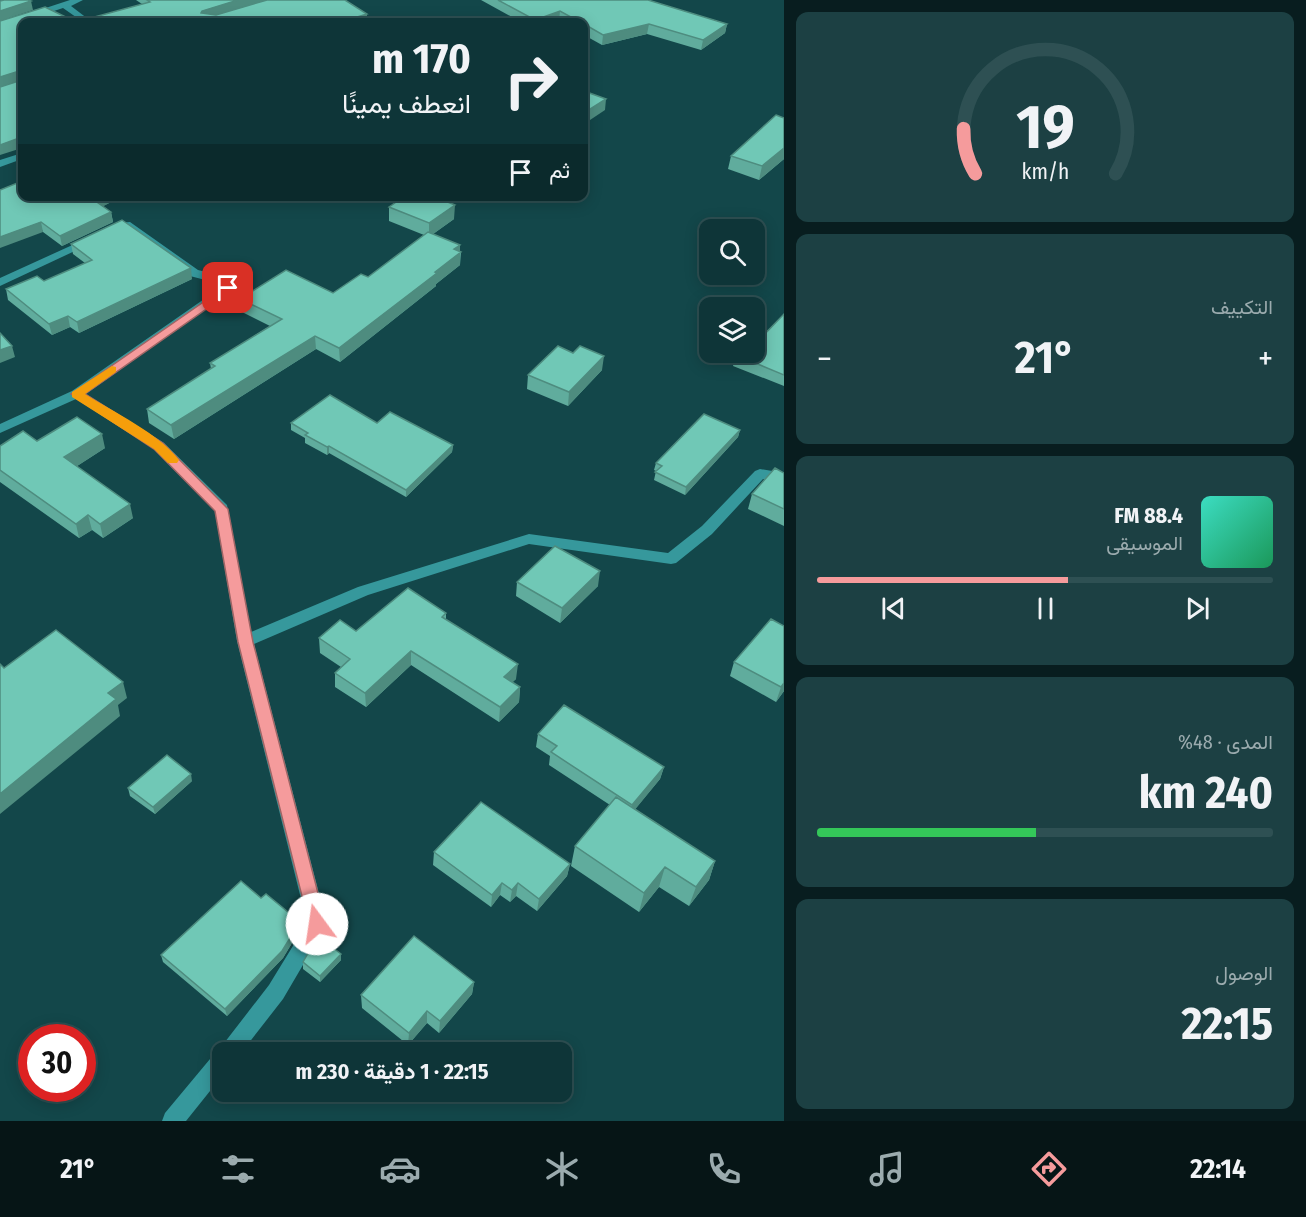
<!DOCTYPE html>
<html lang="ar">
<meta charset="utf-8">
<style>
body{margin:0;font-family:"Fira Sans Condensed",Vazirmatn,sans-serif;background:#1c4043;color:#f1f3f6;direction:rtl;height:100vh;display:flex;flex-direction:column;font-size:22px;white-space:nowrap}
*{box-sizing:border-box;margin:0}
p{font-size:20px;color:#9babae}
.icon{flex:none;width:33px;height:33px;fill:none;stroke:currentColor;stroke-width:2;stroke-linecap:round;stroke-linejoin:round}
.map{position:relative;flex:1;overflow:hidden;direction:ltr}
.sheet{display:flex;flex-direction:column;gap:12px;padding:12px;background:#081d1f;width:522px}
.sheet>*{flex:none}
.top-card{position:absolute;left:18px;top:18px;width:570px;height:183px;border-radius:12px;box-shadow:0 3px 15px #0003,0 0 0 2px #2e5053;direction:rtl;background:#0e3538;color:#f1f3f6;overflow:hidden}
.buttons{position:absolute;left:699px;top:219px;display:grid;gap:12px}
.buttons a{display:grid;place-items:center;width:66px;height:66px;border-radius:12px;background:#0e3538;box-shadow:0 3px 15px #0003,0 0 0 2px #2e5053;font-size:30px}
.speed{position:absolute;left:18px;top:1024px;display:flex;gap:12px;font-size:30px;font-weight:700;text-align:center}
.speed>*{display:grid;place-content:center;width:78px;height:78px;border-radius:50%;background:#0e3538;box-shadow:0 3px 15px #0003,0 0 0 2px #2e5053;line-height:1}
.speed .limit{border:9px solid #d22;background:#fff;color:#111}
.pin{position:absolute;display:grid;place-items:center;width:51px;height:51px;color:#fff;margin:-26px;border-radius:12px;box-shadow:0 3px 9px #0006}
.me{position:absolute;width:66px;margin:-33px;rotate:346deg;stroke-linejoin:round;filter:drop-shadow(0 0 4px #0008)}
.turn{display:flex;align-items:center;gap:21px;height:126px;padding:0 18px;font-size:27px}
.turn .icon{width:78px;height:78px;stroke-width:2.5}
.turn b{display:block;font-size:42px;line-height:51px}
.then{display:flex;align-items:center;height:57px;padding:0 18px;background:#0003;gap:12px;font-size:22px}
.big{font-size:45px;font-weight:700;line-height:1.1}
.sheet .card{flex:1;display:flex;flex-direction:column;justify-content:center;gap:9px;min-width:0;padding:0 21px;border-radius:12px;background:#1c4043}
.sheet .dial{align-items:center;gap:0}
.dial svg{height:156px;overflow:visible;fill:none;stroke:#2e5053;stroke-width:7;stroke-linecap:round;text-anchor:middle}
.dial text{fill:#f1f3f6;stroke:none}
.song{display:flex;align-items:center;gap:18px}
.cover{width:72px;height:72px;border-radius:9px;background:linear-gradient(135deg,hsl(170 70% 55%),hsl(150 70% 35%))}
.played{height:6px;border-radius:3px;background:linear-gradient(90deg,#f59b9c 55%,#2e5053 55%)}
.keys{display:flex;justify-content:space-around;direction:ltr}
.heat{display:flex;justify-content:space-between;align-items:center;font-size:33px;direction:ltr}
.charge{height:9px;border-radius:4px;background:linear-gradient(90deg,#34c759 48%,#2e5053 0)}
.trip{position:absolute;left:212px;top:1042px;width:360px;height:60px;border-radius:12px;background:#0e3538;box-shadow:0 3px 15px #0003,0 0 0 2px #2e5053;font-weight:700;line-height:60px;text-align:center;direction:rtl}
.tab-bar{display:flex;height:96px;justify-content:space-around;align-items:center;background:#061516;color:#9babae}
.tab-bar .icon{width:42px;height:42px}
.tab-bar .on{color:#f59b9c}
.tab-bar b{font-size:27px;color:#f1f3f6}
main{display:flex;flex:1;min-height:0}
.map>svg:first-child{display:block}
</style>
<main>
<section class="sheet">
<div class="card dial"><svg viewBox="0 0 100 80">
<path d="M14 69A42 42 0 1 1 86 69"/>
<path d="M14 69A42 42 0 0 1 8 46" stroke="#f59b9c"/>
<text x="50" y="56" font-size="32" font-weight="700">19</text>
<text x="50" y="72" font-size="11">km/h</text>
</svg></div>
<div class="card"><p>التكييف</p>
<div class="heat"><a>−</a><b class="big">21°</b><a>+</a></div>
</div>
<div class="card">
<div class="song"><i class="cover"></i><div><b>88.4 FM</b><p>الموسيقى</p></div></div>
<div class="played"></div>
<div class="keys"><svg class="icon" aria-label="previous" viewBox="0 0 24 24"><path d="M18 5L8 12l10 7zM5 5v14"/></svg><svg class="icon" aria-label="pause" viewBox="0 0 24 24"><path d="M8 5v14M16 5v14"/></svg><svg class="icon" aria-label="next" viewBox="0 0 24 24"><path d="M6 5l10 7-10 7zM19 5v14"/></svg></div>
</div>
<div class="card"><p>المدى · 48%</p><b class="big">240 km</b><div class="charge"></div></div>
<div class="card"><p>الوصول</p><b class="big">22:15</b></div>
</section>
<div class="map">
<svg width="784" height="1121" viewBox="0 0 784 1121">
<rect width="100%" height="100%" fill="#13474a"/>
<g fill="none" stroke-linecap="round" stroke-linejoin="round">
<!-- minor -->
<path fill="#36989c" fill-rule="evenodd" d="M70 0H83L71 6 92 22H83L63 8 0 29V23Z
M22 153V159L0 167V160Z
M130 222 198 270 221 276 234 288 86 394 164 443 227 505 251 632 358 587 529 534 668 553 702 526 755 471 760 469 784 473V483L763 479 712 534 676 563 671 564 529 544 368 595 254 644 327 924 283 999 241 1053H222V1076L186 1121H162L165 1113 215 1053 218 1051 269 985 307 923 237 641 215 511 154 449 76 399 0 433V424L72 391 220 288 213 282 190 276 127 228 111 233 105 230 117 223Z
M90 237 96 240 94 242 0 286V278Z"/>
</g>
<!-- wall -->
<path fill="#60ac9d" d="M136 0H345L142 4Z
M481 0H648L727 24 725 33 701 50 647 34 602 45 584 35V22H562L559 21 555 22H521Z
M784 118V159L759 180 728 169 731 156Z
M22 181 117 199 103 206 111 212 113 222 62 246 43 232Z
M389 207 454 219 433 234 461 252 460 265 436 284V286L340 362 316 349 174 439 149 423 147 409 211 369 210 363 270 326 242 312 240 299 333 293 368 277 424 235 389 221Z
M71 244 192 279 79 333 70 327 52 335 8 300 6 289 44 281 85 263 73 254Z
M784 314V386L733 366 736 355 758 341Z
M602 370 568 406 527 389 528 375Z
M291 423H377L453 445 452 452 406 497 329 453 327 455 305 443V438L291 430Z
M740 430 738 437 685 495 654 480 656 471 654 470 656 463Z
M37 441 105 448 77 466 133 518 103 538 92 530 79 538 0 482V446Z
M784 473V526L748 509 752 494Z
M517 582 598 586 560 623 516 596Z
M446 613V620L516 679 512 682 520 687 519 702 499 722 411 665 366 707 335 687V673L341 667 320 653 319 638Z
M784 626V691L776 702 730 676 734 662Z
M538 734 664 767 660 779 635 809 715 861 709 880 689 906 659 887 639 912 571 866 575 846 610 805 549 765 550 756 536 747Z
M192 781 155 814 130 796 128 788Z
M434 852 570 864 567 876 537 911 516 896 510 902 500 895 491 907 433 865Z
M261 898 300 922 301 928 283 958 227 1016 163 962 161 955Z
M341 954V960L320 982 303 969V962Z
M474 982 472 994 439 1033 427 1023 408 1045 362 1008 361 995Z"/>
<!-- shaded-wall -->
<path fill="#4e8c7f" d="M238 0H268L202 22 201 13 202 11Z
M31 1 33 10 0 21V11Z
M560 11 559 21 555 22H534L535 20Z
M367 14V22H341Z
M649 24 647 34 602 45 603 35Z
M727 24 725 33 701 50 703 40Z
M19 71 21 80 0 87V77Z
M606 99 605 110 584 124V113Z
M22 137V148L0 155V145Z
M784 148V159L759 180 762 166Z
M101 196H116L117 199 96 210 94 200Z
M455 205 454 219 429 237V223Z
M111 212 113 222 62 246 60 236Z
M41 222 43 232 0 248V237Z
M460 245V265L436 284V286L340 362 339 348 435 272 454 249Z
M191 268 192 279 79 333 77 322Z
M68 316 70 327 52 335 49 324Z
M315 336 316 349 174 439 171 425Z
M12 346 15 357 0 363V350Z
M604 356 602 370 568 406 569 392Z
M740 430 738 437 685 495 686 487Z
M102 434 105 448 68 472 64 457Z
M453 445 452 452 406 497V490Z
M329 446V453L327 455V447Z
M130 504 133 518 103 538 100 524Z
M88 515 92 530 79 538 76 524Z
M600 571 598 586 560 623 562 608Z
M411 651V665L366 707 365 693Z
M518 664 516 679 503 692 504 677Z
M123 682 127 698 118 705 120 716 0 814V794L108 693Z
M784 683V691L776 702 781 687Z
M520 687 519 702 499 722 500 707Z
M664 767 660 779 629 817 632 805Z
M191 774 192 781 155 814 153 807Z
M715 861 709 880 689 906 696 887Z
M570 864 567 876 537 911 539 899Z
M665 867 659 887 639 912 644 893Z
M502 883 500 895 491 907 492 895Z
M518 883 516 896 510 902 512 890Z
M300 922 301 928 283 958 227 1016 225 1009Z
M341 954V960L320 982V976Z
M474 982 472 994 439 1033 440 1021Z
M427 1011V1023L408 1045 409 1033Z"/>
<!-- building -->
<path fill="#70c8b6" stroke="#4e8c7f" stroke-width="1.5" d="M4 0H28L31 1 0 11V1Z
M147 0H238L202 11 201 13 216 15 267 0H345L367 14 341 22H76L150 2Z
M498 0H648L727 24 703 40 649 24 603 35 584 24V22H580L560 11 535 20Z
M45 7 76 22H22V137L0 145V87L22 80V73L19 71 0 77V21Z
M584 91 606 99 584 113Z
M776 115 784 118V148L762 166 731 156Z
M22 181V196H101L94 200 111 212 60 236 41 222 0 237V190Z
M405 196H433L455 205 429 223 389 207Z
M122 220 191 268 77 322 68 316 49 324 6 289 37 276 44 281 92 260 71 244Z
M428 232 460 245 454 249 461 252 435 272 437 273 339 348 315 336 171 425 147 409 215 366 210 363 282 319 240 299 286 270 333 293 361 274 368 277Z
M784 314V375L736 355 738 352H754V339L758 341Z
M0 333 12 346 0 350Z
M558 346 573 353 580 346 604 356 569 392 528 375Z
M330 395 377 423 390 412 453 445 406 490 329 446 327 447 305 435 308 433 291 423Z
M704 414 740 430 686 487 655 472 662 466 656 463Z
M77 417 102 434 64 457 130 504 100 524 88 515 76 524 0 470V446L23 431 37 441Z
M775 468 784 473V509L752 494Z
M555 546 600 571 562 608 517 582Z
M408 588 446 613 442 617 518 664 504 677 520 687 500 707 411 651 365 693 335 673 350 659 319 638 340 620 356 631Z
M771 619 784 626V683L781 687 734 662Z
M56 630 123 682 108 693 116 699 0 794V664L4 668Z
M564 705 664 767 632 805 551 752 557 746 538 734Z
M167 755 191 774 153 807 128 788Z
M616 797 715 861 696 887 665 867 644 893 575 846Z
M481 802 570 864 539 899 518 883 512 890 502 883 492 895 434 852Z
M241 881 261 898 266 894 300 922 282 951 225 1009 161 955Z
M318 936 341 954 320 976 303 962Z
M414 936 474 982 440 1021 427 1011 409 1033 361 995Z"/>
<!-- route -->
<path fill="#f59b9c" stroke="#9f6565" stroke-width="1.5" d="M228 285 232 286V291L85 394 163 443 228 509 253 642 326 924 323 930 317 932 311 930 309 924 238 642 215 511 154 449 71 394Z"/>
<!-- slow -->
<path fill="#f59e0b" d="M112 366 116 367V372L85 394C112 411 161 435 179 460L177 463H168L154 449 72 397V392Z"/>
</svg>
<div class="buttons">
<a><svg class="icon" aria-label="search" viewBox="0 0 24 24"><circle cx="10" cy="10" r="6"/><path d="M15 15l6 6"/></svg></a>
<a><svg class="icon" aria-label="layers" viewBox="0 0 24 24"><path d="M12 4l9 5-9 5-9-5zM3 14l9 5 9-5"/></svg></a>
</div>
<div class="speed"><div class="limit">30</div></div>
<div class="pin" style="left:228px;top:288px;background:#d93025"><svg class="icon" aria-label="arrive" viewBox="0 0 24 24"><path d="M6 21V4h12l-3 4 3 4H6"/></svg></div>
<svg class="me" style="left:317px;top:924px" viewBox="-20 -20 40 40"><circle r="19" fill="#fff"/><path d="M0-13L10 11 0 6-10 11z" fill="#f59b9c"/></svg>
<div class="trip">22:15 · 1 دقيقة · 230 m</div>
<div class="top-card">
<div class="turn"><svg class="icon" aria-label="right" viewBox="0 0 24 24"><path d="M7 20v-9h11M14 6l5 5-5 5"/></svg><div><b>170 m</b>انعطف يمينًا</div></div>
<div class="then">ثم<svg class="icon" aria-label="arrive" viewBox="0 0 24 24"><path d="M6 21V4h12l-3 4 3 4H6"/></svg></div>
</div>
</div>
</main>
<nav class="tab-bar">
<b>22:14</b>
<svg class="icon on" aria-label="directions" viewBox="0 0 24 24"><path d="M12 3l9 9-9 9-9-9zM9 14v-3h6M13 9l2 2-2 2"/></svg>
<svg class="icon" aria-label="music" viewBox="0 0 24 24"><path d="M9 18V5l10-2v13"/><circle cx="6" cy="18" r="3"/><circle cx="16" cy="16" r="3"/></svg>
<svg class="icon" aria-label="phone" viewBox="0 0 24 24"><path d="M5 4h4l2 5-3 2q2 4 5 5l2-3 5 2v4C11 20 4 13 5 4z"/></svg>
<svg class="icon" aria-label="climate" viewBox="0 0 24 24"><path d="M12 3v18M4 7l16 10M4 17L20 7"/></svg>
<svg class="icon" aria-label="car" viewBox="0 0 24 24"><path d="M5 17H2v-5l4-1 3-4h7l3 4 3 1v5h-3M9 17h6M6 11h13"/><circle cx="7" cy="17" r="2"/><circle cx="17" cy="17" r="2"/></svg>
<svg class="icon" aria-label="filters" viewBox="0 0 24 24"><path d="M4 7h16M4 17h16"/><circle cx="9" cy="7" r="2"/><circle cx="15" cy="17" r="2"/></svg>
<b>21°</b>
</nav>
